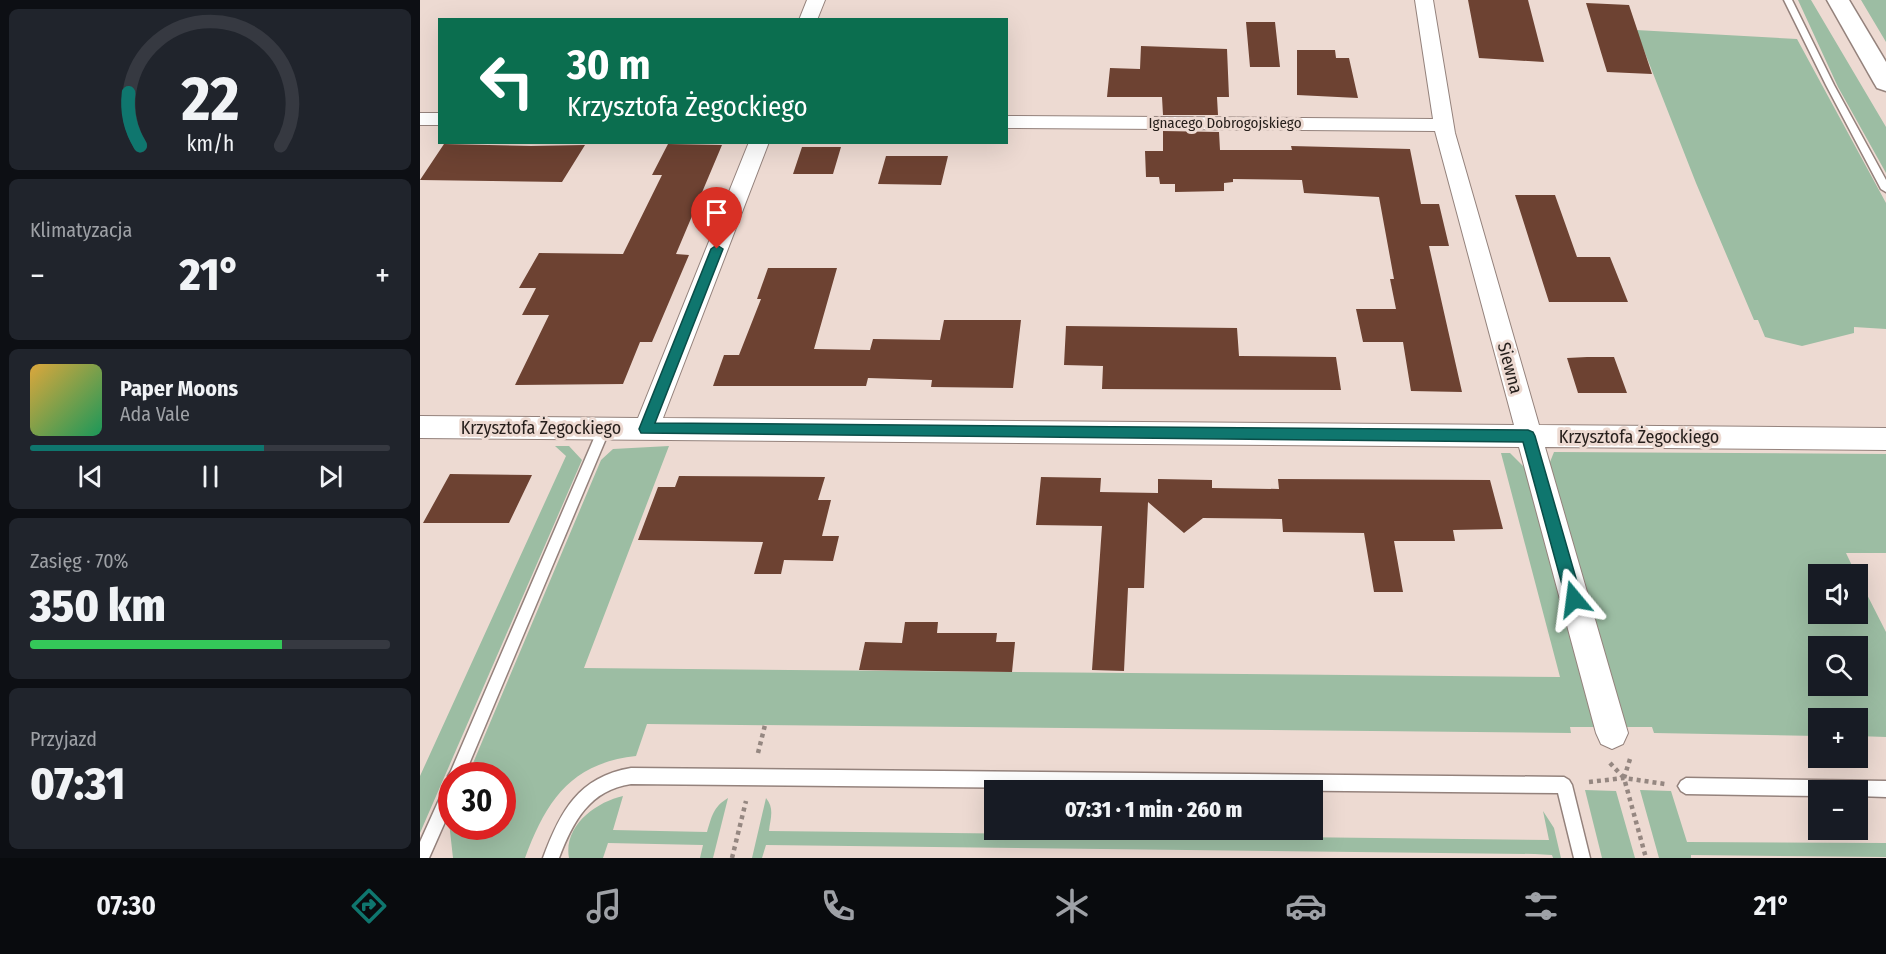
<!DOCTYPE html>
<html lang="pl">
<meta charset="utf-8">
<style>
body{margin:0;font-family:"Fira Sans Condensed",sans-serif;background:#20242c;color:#f1f3f6;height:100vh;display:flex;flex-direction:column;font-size:22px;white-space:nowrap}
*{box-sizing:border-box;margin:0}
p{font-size:20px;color:#9ea1a6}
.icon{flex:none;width:33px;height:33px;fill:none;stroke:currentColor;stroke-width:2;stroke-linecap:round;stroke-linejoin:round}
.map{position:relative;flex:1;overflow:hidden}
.drawer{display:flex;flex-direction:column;gap:9px;padding:9px;background:#0d0f14;width:420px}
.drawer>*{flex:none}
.top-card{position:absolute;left:18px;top:18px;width:570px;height:126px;border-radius:0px;box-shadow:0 6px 24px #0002;background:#0b6e4f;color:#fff;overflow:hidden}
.fabs{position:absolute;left:1388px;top:564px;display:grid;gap:12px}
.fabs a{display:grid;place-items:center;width:60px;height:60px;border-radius:0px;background:#171b24;box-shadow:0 6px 24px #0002;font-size:30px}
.speed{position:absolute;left:18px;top:762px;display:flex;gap:12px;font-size:30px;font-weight:700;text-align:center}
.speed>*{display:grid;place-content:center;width:78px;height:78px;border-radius:50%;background:#171b24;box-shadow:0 6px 24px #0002;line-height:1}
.speed .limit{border:9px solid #d22;background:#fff;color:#111}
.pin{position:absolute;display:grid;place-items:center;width:51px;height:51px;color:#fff;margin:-62px -26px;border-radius:50% 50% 50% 0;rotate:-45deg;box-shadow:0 0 6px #0007}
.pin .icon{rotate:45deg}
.me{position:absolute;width:66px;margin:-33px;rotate:344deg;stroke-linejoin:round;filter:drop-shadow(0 0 4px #0008)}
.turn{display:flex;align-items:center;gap:21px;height:126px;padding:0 30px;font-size:27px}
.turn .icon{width:78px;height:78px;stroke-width:2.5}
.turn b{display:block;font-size:42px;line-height:51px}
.big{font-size:45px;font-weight:800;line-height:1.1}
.drawer .card{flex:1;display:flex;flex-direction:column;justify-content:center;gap:9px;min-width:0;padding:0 21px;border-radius:9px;background:#20242c}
.drawer .dial{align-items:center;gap:0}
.dial svg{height:156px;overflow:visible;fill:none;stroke:#363941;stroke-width:7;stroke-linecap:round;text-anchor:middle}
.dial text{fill:#f1f3f6;stroke:none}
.song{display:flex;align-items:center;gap:18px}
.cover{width:72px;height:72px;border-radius:9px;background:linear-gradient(135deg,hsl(40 70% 55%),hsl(150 70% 35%))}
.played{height:6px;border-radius:3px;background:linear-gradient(90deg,#0f766e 65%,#363941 65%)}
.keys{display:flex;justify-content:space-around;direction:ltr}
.heat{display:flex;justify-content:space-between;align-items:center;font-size:33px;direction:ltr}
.charge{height:9px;border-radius:4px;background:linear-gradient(90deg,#34c759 70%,#363941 0)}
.trip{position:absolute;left:564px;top:780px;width:339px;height:60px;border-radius:0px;background:#171b24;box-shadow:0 6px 24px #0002;font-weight:800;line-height:60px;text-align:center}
.tab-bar{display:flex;height:96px;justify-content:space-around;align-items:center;background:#090b0e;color:#9ea1a6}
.tab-bar .icon{width:42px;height:42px}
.tab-bar .active{color:#0f766e}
.tab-bar b{font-size:27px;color:#f1f3f6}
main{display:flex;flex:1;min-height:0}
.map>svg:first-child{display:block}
</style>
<main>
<section class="drawer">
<div class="card dial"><svg viewBox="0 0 100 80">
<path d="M14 69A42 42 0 1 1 86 69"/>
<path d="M14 69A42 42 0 0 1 8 42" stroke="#0f766e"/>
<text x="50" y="56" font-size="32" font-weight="700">22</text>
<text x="50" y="72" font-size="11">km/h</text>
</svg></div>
<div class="card"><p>Klimatyzacja</p>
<div class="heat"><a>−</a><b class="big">21°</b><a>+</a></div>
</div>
<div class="card">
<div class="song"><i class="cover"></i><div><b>Paper Moons</b><p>Ada Vale</p></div></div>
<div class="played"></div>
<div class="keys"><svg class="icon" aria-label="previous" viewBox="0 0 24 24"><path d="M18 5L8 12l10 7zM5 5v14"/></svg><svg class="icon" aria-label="pause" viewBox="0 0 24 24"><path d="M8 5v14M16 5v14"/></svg><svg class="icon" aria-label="next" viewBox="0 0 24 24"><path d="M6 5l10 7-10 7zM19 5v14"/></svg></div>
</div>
<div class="card"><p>Zasięg · 70%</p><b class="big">350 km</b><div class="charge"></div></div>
<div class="card"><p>Przyjazd</p><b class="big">07:31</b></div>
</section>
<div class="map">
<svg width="1466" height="858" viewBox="0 0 1466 858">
<rect width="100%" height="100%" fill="#eddad2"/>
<!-- green -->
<path fill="#9cbda3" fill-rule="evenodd" d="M1378 0H1391L1466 127V173L1418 87Z
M1441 0H1466V42Z
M1216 30 1377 39 1466 203V329L1434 327V333L1382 346 1345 337 1338 320H1334L1276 183Z
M135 446H149L162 460 0 833V776L146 456Z
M249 446 164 668 1140 677 1081 453H1090L1109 472 1179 727H1150L1151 733 227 724 216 756C151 763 126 801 105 858H33L29 822 31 815 32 826H82V776L48 775 181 460 193 449Z
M1134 452 1466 454V553H1426L1436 574H1398V614H1437V575L1466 632V737L1437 736V718H1398V736L1234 733 1232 727H1202L1126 472ZM1398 646H1437V686H1398Z
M1165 790 1196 791 1215 858H1182Z
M1220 790 1251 791 1267 842 1466 843V857L1271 855V858H1239Z
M203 796 193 830 287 832C292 816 293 807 308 798L293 858H280L283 845 188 843 183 858H149C143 826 176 802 203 796Z
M346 798C355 809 350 819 349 831L1129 840 1123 811 1134 828 1141 858H1133L1132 855 1115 854 346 845 342 858H332Z"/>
<!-- building -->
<path fill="#6d4232" d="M1048 0H1108L1124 62 1059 58Z
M1166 3 1209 5 1232 74 1187 72Z
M826 22H855L860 67H830Z
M721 46 807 49 809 97H797L798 115H743L742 97H687L690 68 720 69Z
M877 50H915L916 58H929L938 98 877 95Z
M743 131 799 132 800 150H872L871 146 990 149 1001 204H1019L1029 246H1009L1042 392 991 391 983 342H943L936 309H976L970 279H974L959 197 884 193 882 180 813 179V182L804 183V191L755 192V184H740L739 177H726L725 151H743Z
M24 144 111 146 165 145 142 182 0 180Z
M248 144 302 145 256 254 269 255 232 342H220L203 384 95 385 129 315H102L116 288H99L119 253 203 254 242 175H232Z
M382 147H421L413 174H373Z
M466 156H528L521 185 458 184Z
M1095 195H1135L1157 257H1190L1208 302H1129Z
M348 268H417L394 349 450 350 453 339 520 340 524 320H601L593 388 511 387 512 380 448 378 446 386H293L304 355H319L341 299H337Z
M646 326 817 328 819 356 916 357 921 390 682 389 683 366 644 365Z
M1167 357H1194L1207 393H1158L1147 358Z
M30 474 112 475 89 523H3Z
M259 476 405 477 398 500H411L402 536H419L413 561 364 560 361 574H334L343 542 218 540 238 487H255Z
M621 477 681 478 680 492 738 493V479L792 480V488L859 489 858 479 1070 480 1083 529 1033 530 1035 541H974L983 592H954L944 533 863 532 862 519 783 518 764 533 728 502 724 588H708L704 671 672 670 682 526 616 525Z
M485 622H518L517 633H577L576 642H595L592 672 439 670 445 642 482 643Z"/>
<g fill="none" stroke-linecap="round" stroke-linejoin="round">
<!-- lane casing -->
<g stroke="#94827c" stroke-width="3">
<path id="lane" d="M1364 0H1372L1414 85 1466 180V192L1461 189 1406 85Z
M184 424 188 425 190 429 44 776H32V806L9 858H0V842L27 782 30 780 28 776 31 771 178 429 180 425Z
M211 768 1144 777 1149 780 1152 785 1170 858H1154L1138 793 211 784C170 790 153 821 139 858H123C140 812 158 777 211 768Z
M1266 778 1466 781V797L1437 796V790H1398V796L1266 794 1261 791 1258 786 1261 781Z"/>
</g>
<!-- street casing -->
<g stroke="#94827c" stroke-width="2">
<path id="street" d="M387 0H405L397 20H379Z
M995 0H1013L1035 133 1119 425 1466 428V450L1125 447 1208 733 1203 744 1192 749 1181 744 1176 733 1099 447 0 438V416L218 418 329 142H349L243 418 1094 425 1015 131 586 128V116L1013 119Z
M0 113H20V125H0Z"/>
</g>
<!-- primary casing -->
<g stroke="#94827c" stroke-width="3">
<path id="primary" d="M1407 0H1429L1466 62V91L1457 88 1454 83Z"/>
</g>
<!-- path -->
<path stroke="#958781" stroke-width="4.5" stroke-dasharray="4 4" stroke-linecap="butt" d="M338 753 345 725
M1210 759 1204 778 1226 858
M1190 763 1204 778
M1169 782 1204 778 1245 784
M312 858 326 801"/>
<!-- lane -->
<use href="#lane" fill="#fff" fill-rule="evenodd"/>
<!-- street -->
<use href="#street" fill="#fff" fill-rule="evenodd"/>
<!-- primary -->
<use href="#primary" fill="#fff" fill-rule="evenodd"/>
</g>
<!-- route -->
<path fill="#0f766e" stroke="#0a4d48" stroke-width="1.5" d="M297 245 303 249 235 423 1108 430 1113 432 1115 436 1162 599 1160 605 1154 607 1149 605 1146 599 1103 442 221 433 219 429 291 249Z"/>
<g text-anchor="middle" stroke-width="6" stroke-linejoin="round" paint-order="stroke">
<!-- far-street labels -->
<g font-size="15" fill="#251e1b" stroke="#eddad2">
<text x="805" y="128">Ignacego Dobrogojskiego</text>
</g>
<!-- street labels -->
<g font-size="18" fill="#251e1b" stroke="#eddad2">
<text transform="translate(1090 368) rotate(75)" y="6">Siewna</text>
<text x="121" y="434">Krzysztofa Żegockiego</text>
<text x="1219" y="443">Krzysztofa Żegockiego</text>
</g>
</g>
</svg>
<div class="fabs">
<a><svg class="icon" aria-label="sound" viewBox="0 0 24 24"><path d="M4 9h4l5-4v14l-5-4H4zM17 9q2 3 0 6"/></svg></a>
<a><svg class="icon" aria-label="search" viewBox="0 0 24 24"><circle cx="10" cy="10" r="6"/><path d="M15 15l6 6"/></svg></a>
<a>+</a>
<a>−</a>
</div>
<div class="speed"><div class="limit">30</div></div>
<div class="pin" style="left:297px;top:249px;background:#d93025"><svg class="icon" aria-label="arrive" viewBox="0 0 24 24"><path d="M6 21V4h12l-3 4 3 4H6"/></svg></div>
<svg class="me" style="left:1154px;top:599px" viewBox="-20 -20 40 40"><path d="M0-17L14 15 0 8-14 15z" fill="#0f766e" stroke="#fff" stroke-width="4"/></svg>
<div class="trip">07:31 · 1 min · 260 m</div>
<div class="top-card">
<div class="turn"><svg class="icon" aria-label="left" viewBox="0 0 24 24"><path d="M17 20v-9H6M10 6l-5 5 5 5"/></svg><div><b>30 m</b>Krzysztofa Żegockiego</div></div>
</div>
</div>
</main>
<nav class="tab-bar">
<b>07:30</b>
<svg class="icon active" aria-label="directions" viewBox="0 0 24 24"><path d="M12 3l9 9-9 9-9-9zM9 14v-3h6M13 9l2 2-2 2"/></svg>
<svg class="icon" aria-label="music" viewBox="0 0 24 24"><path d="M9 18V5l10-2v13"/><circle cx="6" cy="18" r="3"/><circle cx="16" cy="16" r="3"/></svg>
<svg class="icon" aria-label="phone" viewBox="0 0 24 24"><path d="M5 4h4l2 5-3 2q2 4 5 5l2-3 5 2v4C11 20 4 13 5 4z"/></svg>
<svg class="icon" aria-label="climate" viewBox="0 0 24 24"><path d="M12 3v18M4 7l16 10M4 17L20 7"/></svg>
<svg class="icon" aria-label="car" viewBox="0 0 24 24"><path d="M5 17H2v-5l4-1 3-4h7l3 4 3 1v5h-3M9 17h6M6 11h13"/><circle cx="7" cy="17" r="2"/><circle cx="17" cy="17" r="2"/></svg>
<svg class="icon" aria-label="filters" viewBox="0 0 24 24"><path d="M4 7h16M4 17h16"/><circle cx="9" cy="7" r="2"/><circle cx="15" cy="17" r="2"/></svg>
<b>21°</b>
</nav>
